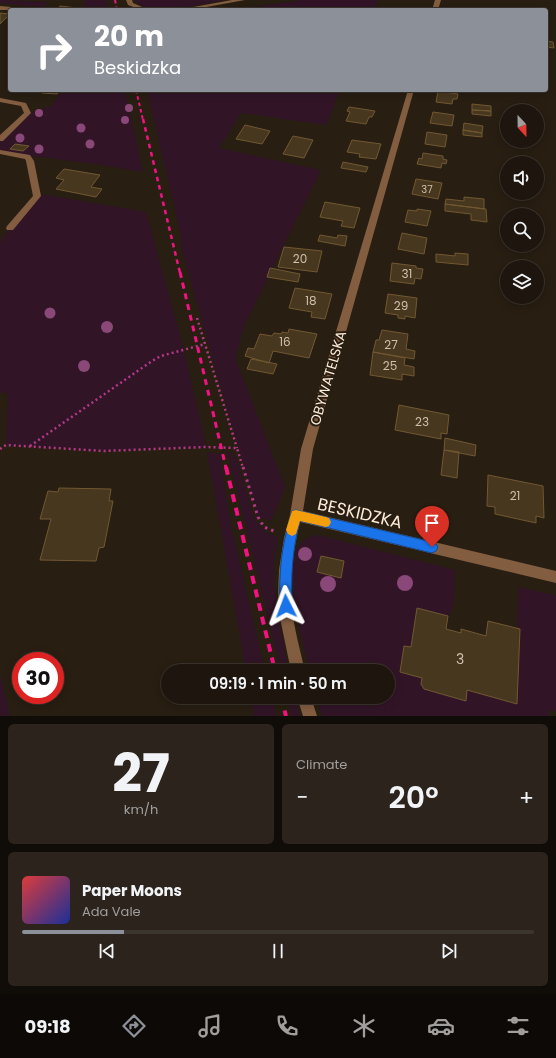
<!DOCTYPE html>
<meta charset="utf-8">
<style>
body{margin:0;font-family:Poppins,sans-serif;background:#2b231c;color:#f1f3f6;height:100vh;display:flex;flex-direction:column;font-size:15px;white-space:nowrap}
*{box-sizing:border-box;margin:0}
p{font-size:13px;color:#a19f9e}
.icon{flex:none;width:22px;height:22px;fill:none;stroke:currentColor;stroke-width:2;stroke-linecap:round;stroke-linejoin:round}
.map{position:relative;height:716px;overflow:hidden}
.drawer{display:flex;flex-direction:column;gap:8px;padding:8px;background:#100c08;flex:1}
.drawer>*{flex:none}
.hud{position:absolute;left:8px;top:8px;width:540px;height:84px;border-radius:4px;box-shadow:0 2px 10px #0003,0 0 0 1px #3c352e;background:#8c9099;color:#fff;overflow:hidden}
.needle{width:26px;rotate:158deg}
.fabs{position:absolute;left:500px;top:104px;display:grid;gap:8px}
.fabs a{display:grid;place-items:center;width:44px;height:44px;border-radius:50%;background:#1e160e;box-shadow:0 2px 10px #0003,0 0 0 1px #3c352e;font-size:20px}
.speed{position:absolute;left:12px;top:652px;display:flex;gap:8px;font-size:20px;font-weight:700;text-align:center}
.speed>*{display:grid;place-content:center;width:52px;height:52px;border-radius:50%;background:#1e160e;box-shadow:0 2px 10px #0003,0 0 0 1px #3c352e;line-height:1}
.speed .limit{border:6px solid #d22;background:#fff;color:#111}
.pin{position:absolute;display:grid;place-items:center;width:34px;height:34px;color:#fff;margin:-41px -17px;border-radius:50% 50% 50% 0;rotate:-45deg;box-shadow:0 0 4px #0007}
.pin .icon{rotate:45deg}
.me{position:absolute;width:44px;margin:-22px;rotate:357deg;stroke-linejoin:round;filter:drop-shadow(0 0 3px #0008)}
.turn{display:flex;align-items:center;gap:14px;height:84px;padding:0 20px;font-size:18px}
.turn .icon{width:52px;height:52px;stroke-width:2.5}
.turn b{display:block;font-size:28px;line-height:34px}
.big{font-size:30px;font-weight:600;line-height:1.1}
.drawer .card{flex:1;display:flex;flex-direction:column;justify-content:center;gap:6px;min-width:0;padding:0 14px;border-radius:6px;background:#2b231c}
.drawer .dial{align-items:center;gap:0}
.dial b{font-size:52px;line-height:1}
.song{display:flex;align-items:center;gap:12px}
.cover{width:48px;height:48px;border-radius:6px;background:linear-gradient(135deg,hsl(0 70% 55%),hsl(230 70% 35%))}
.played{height:4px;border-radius:2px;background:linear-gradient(90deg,#8c9099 20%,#3c352e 20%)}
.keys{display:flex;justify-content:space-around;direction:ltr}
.heat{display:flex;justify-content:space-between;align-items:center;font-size:22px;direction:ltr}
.drawer .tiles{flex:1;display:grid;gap:8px;grid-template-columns:1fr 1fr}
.card:last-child{grid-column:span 2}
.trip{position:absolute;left:161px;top:664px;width:234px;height:40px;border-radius:20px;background:#1e160e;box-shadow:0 2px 10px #0003,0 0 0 1px #3c352e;font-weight:600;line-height:40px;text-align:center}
.tabs{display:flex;height:64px;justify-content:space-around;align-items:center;background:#0c0906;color:#a19f9e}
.tabs .icon{width:28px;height:28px}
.tabs .active{color:#8c9099}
.tabs b{font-size:18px;color:#f1f3f6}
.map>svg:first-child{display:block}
</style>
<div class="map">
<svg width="556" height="716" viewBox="0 0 556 716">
<rect width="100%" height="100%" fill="#281e12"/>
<!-- green -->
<path fill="#311527" d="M0 0 48 2 42 7 0 3Z
M84 0H106L108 10H85Z
M135 0H225C204 3 149 19 135 0Z
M302 0H378L374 10H234Z
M63 90H125L143 172 95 164 0 152V139L28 113 51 106Z
M147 90H340L326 125 241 113 219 148 321 170 244 326 235 358 285 487 271 521 258 517 182 251 180 231Z
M47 195 146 212 185 354 206 447 104 451 6 445 8 394 0 392V243L10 228 37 196Z
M227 450 233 453 237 459 255 520 267 533 278 537 274 559V587L288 671H281Z
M207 452 220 454 230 520 265 671H246Z
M318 535 455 570C454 585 457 604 448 616L417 608 411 647 404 646 400 672 422 678 421 684 425 689 466 701 467 690 517 704 520 630 517 628 518 591 520 587 556 596V712L549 710V716H322L317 697H388V671H310C303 645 284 573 296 550 300 541 309 536 318 535Z
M0 676 1 677 10 716H0Z
M251 697H272L276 716H254Z
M287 697H295L300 716H292Z"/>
<!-- building -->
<path fill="#47371f" stroke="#725832" d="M60 6 77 8 75 10H56Z
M0 13 10 14 0 24Z
M546 41 553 42 554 48 546 47Z
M45 90H61L57 94 42 93Z
M438 91 458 94 457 99H453L452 104 436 102Z
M472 104 491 106V111L472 110Z
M349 107 375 111 372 117H369L366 124 346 121 350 112 347 111Z
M472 110 491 111V116L472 114Z
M433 112 454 115 452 126 430 123Z
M464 123 483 126 482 133 463 130Z
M245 125 270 131 262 144 236 139Z
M463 130 482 133V137L463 135Z
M427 132 447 135 445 147 425 144Z
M293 136 313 140 304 158 283 154Z
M352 140 381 144 376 159 359 157 360 154 347 152Z
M15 144 29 146 23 151 10 149Z
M423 153 443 156V159L447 160 446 164 442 163 441 168 417 164 419 158 422 159Z
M343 162 368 167 366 172 341 168Z
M64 169 100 175 91 187 102 189 96 197 56 189 64 180 56 178Z
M416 179 442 183 438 199 412 194Z
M464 197 484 199V209L445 204 446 199 464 201Z
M325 202 360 208 354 228 341 226 343 221 320 217Z
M445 204 486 209 487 222 471 220V214L445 211Z
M417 209 431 211 427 226 405 222 408 210 417 211Z
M402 233 427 238 424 254 398 249Z
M320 235 337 238 338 235 347 236 345 246 318 241Z
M284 247 322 251 317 272 278 267Z
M455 253 468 254V265L436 262V254L455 256Z
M392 263 416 266V268L423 269 421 279 415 278 414 284 390 281Z
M270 268 300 274 298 282 267 277Z
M295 288 332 294 325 319 311 317 312 312 289 308Z
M388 294 417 298 415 318 405 316V319L398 318V315L385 313Z
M289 329 317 334 309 358 273 351 269 363 245 356 248 348 254 349 260 334 272 336 274 333 281 334 282 332 288 333Z
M382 330 408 334 406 349 415 351 414 359 373 352 376 340H379Z
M373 352 405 358 404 365 414 367V376L402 374V380L370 375Z
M251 359 277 364 273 374 247 369Z
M399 405 449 415 447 434 441 433V439L395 430Z
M445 438 476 445 475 456 444 450Z
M444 450 459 452 457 478 441 475Z
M488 475 543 486 544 518 536 516V523L495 514V507L487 506Z
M59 488 111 489 109 501H113L104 547 99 548 96 561 40 560 51 519H40L48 491 58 492Z
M321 556 344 561 341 578 317 572Z
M417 608 448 616 446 629 461 633V629L486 636 488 621 520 629 517 704 467 690 466 701 424 689 421 684 422 678 400 672 404 646 411 647Z"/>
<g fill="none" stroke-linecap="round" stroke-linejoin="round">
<!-- path-far1 -->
<path stroke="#b33889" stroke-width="2.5" stroke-dasharray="2 3" stroke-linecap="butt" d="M197 318 237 448
M30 446 152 361 161 356 205 344
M0 449 6 445 104 451 206 447 237 448 243 468"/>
<!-- path -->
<path stroke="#b33889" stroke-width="3" stroke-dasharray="2.5 4" stroke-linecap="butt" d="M243 467 258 517 264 527 274 531"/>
<!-- minor -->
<path fill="#835d40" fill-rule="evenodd" d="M126 0H132L133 3 149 10H141L128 5Z
M232 0H245L190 10H177Z
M435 0H441L438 10H432Z
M0 6 23 8 26 10H0Z
M408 90H414L313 449 303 511 556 571V583L300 522C295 544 290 568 291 592 291 618 299 645 305 671H291L280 618 278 593 279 570 284 538 290 515 301 449Z
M0 98 26 103 31 113 3 141H0V135L24 113 21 106 0 102Z
M0 150 30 155 34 161 41 196 13 230H7L6 228 7 226 33 196 26 161 25 159 0 154Z
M297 697H311L317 716H303Z"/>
<!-- rail-far3 -->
<path stroke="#f11382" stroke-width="2" stroke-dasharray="3.5 3" stroke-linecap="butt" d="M115 0 117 10
M136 90 143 120"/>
<!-- rail-far2 -->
<path stroke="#f11382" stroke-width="2.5" stroke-dasharray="4.5 4" stroke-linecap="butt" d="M143 119 180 273"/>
<!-- rail-far1 -->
<path stroke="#f11382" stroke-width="3" stroke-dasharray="6 5" stroke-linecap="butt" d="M180 272 226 468"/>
<!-- rail -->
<path stroke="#f11382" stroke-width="4" stroke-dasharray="8 6" stroke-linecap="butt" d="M226 467 275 671
M281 697 286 716"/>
</g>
<!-- trees -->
<g fill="#894877">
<circle cx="129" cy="108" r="4"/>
<circle cx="39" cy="113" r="4"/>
<circle cx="125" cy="120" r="4"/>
<circle cx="81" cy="128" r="4.5"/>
<circle cx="20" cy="138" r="4.5"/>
<circle cx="90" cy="144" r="4.5"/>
<circle cx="39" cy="149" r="4.5"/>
<circle cx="50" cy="313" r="5.5"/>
<circle cx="107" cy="327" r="6"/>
<circle cx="84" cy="366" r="6"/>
<circle cx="305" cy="554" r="7"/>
<circle cx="405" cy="583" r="8"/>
<circle cx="328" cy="584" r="8"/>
</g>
<!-- route -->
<path fill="#1a73e8" stroke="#114b97" d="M296 510 432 542 436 544 438 547 436 551 432 553 300 521C292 550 291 576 292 606L290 610 286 612 282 610 280 606C279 571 281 548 291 515L292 511Z"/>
<!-- slow -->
<path fill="#f59e0b" d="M296 510 326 517 329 518 331 522 329 526 326 527 300 521 296 534 292 536 288 534 286 530 292 511Z"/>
<g text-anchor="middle" stroke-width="4" stroke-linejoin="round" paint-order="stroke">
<!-- far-number labels -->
<g font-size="10" fill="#d0bfab">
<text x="427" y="193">37</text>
</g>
<!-- number labels -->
<g font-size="12" fill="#d0bfab">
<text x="300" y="263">20</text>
<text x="407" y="278">31</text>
<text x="311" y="305">18</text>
<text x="401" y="310">29</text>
<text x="285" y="346">16</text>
<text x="391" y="349">27</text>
<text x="390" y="370">25</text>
<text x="422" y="426">23</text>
<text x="515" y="500">21</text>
</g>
<!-- street labels -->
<g font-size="14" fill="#fdecda" stroke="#281e12">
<text transform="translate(328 378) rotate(-74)" y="5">OBYWATELSKA</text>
</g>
<!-- near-number labels -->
<g font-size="14" fill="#d0bfab">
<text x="460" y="664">3</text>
</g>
<!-- near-street labels -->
<g font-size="17" fill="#fdecda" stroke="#281e12">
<text transform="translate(360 513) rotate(13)" y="6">BESKIDZKA</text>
</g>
</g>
</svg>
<div class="fabs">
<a><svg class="needle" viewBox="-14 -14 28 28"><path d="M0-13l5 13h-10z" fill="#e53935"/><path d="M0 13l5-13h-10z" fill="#a19f9e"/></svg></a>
<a><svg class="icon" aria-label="sound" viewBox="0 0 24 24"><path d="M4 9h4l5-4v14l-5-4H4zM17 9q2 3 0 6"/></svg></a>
<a><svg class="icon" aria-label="search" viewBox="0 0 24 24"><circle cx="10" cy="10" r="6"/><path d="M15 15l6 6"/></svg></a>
<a><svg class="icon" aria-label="layers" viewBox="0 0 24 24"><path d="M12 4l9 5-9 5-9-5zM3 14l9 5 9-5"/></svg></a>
</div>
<div class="speed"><div class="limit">30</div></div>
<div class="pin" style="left:432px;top:547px;background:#d93025"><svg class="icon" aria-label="arrive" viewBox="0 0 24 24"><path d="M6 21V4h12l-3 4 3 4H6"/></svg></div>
<svg class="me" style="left:286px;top:606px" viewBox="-20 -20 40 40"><path d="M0-17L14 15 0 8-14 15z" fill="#1a73e8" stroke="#fff" stroke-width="4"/></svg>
<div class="trip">09:19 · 1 min · 50 m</div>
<div class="hud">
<div class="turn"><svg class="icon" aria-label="right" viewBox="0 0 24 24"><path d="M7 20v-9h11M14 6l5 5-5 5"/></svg><div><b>20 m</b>Beskidzka</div></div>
</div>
</div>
<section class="drawer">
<div class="tiles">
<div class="card dial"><b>27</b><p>km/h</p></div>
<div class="card"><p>Climate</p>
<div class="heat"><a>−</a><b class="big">20°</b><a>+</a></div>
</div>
<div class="card">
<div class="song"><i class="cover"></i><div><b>Paper Moons</b><p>Ada Vale</p></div></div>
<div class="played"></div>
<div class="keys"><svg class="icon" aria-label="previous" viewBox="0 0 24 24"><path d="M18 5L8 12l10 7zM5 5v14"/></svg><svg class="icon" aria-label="pause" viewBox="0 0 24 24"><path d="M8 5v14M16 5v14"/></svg><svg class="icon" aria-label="next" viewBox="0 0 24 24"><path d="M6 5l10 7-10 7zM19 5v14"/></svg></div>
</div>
</div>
</section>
<nav class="tabs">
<b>09:18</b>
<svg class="icon active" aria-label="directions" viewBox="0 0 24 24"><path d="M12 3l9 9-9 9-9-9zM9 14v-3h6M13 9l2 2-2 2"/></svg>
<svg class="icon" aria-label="music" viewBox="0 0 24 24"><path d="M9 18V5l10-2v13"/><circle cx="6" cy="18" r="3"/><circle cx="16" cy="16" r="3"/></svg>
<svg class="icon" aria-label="phone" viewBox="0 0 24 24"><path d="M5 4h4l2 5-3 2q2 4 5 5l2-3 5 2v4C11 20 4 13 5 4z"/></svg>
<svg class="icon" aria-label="climate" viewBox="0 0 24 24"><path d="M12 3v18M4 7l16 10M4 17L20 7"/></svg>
<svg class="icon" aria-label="car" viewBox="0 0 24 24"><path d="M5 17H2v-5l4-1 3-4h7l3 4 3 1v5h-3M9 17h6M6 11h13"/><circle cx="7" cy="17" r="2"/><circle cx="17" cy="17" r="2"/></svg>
<svg class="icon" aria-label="filters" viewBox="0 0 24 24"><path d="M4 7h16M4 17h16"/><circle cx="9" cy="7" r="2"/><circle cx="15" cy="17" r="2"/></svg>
</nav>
